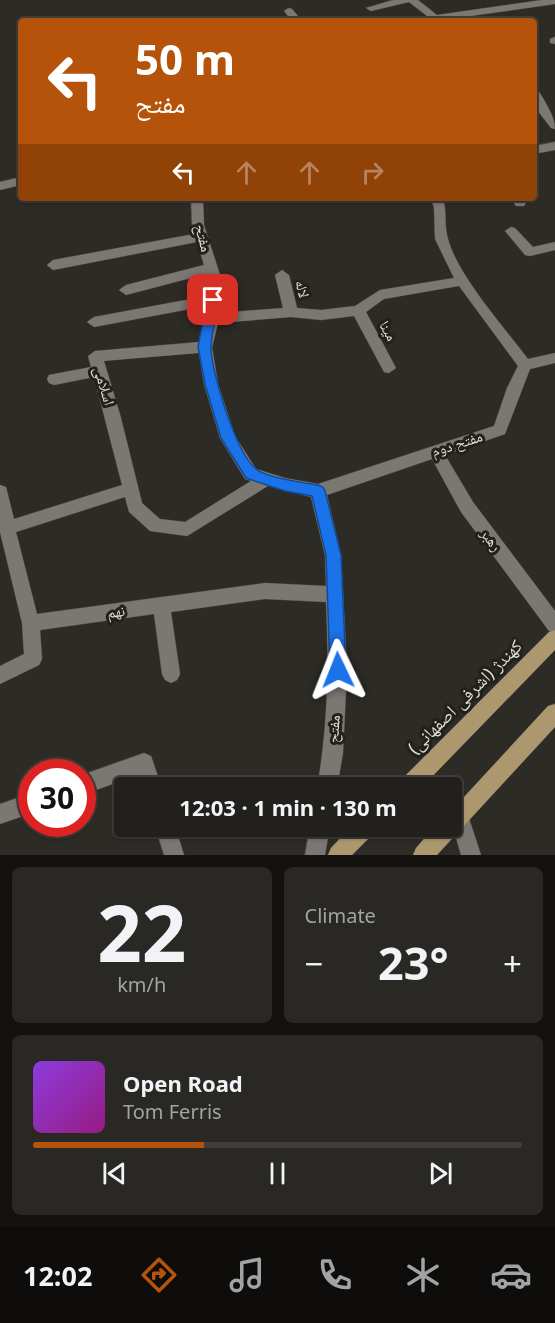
<!DOCTYPE html>
<meta charset="utf-8">
<style>
body{margin:0;font-family:"Noto Sans","Noto Naskh Arabic",sans-serif;background:#2a2825;color:#f1f3f6;height:100vh;display:flex;flex-direction:column;font-size:22px;white-space:nowrap}
*{box-sizing:border-box;margin:0}
p{font-size:20px;color:#a2a3a3}
.icon{flex:none;width:33px;height:33px;fill:none;stroke:currentColor;stroke-width:2;stroke-linecap:round;stroke-linejoin:round}
.map{position:relative;height:855px;overflow:hidden}
.panel{display:flex;flex-direction:column;gap:12px;padding:12px;background:#13120f;flex:1}
.panel>*{flex:none}
.banner{position:absolute;left:18px;top:18px;width:519px;height:183px;border-radius:6px;box-shadow:0 2px 4px #0004,0 0 0 2px #3f3e3b;background:#b45309;color:#fff;overflow:hidden}
.speed{position:absolute;left:18px;top:759px;display:flex;gap:12px;font-size:30px;font-weight:700;text-align:center}
.speed>*{display:grid;place-content:center;width:78px;height:78px;border-radius:50%;background:#22201c;box-shadow:0 2px 4px #0004,0 0 0 2px #3f3e3b;line-height:1}
.speed .limit{border:9px solid #d22;background:#fff;color:#111}
.pin{position:absolute;display:grid;place-items:center;width:51px;height:51px;color:#fff;margin:-26px;border-radius:12px;box-shadow:0 3px 9px #0006}
.me{position:absolute;width:66px;margin:-33px;rotate:358deg;stroke-linejoin:round;filter:drop-shadow(0 0 4px #0008)}
.turn{display:flex;align-items:center;gap:21px;height:126px;padding:0 18px;font-size:27px}
.turn .icon{width:78px;height:78px;stroke-width:2.5}
.turn b{display:block;font-size:42px;line-height:51px}
.lanes{display:flex;align-items:center;height:57px;padding:0 18px;background:#0003;justify-content:center;gap:30px;direction:ltr}
.lanes .off{opacity:.35}
.big{font-size:45px;font-weight:700;line-height:1.1}
.panel .widget{flex:1;display:flex;flex-direction:column;justify-content:center;gap:9px;min-width:0;padding:0 21px;border-radius:9px;background:#2a2825}
.panel .dial{align-items:center;gap:0}
.dial b{font-size:78px;line-height:1}
.song{display:flex;align-items:center;gap:18px}
.cover{width:72px;height:72px;border-radius:9px;background:linear-gradient(135deg,hsl(270 70% 55%),hsl(310 70% 35%))}
.played{height:6px;border-radius:3px;background:linear-gradient(90deg,#b45309 35%,#3f3e3b 35%)}
.keys{display:flex;justify-content:space-around;direction:ltr}
.heat{display:flex;justify-content:space-between;align-items:center;font-size:33px;direction:ltr}
.panel .tiles{flex:1;display:grid;gap:12px;grid-template-columns:1fr 1fr}
.widget:last-child{grid-column:span 2}
.trip{position:absolute;left:114px;top:777px;width:348px;height:60px;border-radius:6px;background:#22201c;box-shadow:0 2px 4px #0004,0 0 0 2px #3f3e3b;font-weight:700;line-height:60px;text-align:center}
.tabs{display:flex;height:96px;justify-content:space-around;align-items:center;background:#0e0d0b;color:#a2a3a3}
.tabs .icon{width:42px;height:42px}
.tabs .on{color:#b45309}
.tabs b{font-size:27px;color:#f1f3f6}
.map>svg:first-child{display:block}
</style>
<div class="map">
<svg width="555" height="855" viewBox="0 0 555 855">
<rect width="100%" height="100%" fill="#2d2b26"/>
<g fill="none" stroke-linecap="round" stroke-linejoin="round">
<!-- street casing -->
<g stroke="#4a4844" stroke-width="1">
<path id="street" d="M393 0H418L437 15 542 0H555V4L435 21H408L427 16 409 2 371 11 366 8Z
M289 8 292 9 302 21H292L284 11Z
M555 37V44L550 43V39Z
M534 89 538 90C545 102 555 116 555 129L551 128 534 106Z
M555 142V150L534 154V146Z
M21 177V185L0 190V182Z
M191 198H203L204 225 222 281 219 313 283 308 275 275 282 270 289 275 297 308 321 310 355 306 380 290 454 278 435 239 434 208 431 198H443C447 212 444 226 448 239 458 276 505 328 528 359L555 353V363L530 369 505 434 445 455 473 502 555 611V633L549 631 461 512 432 459 327 495 341 555 347 670 343 753 337 788H317C328 726 329 664 326 602L265 599 171 612 180 674 177 680 171 683 165 680 162 674 154 614 40 630 42 659 39 665 0 684V666L24 654 22 623 0 532V485L6 487 14 519 122 485 94 377 54 385 49 383 47 379 49 375 91 367 88 356 95 351 199 342 206 306 94 327 87 322 94 317 207 296 208 281 206 274 126 295 119 290 126 285 204 265 197 242 53 270 47 265 53 260 194 234 192 225ZM459 286 518 366 507 388 494 426 318 484 285 478 256 469 235 436 218 384 212 347 218 323 291 317 321 320 354 316 384 372 389 373 396 368 366 312 384 299ZM199 353 204 384 220 438 245 479 251 481 185 522 160 519 142 503 121 418 104 361ZM268 486 311 497 325 555 326 586 265 583 37 614 16 532 125 497 129 512 150 531 187 536Z
M511 198H523L526 203 524 206H516Z
M511 227 515 228 533 247 555 242V250L530 256 525 255 505 231Z
M144 753 151 756 162 788H142L138 775 82 795V775Z
M32 793V813L0 824V804Z
M459 806 466 809 481 855H461L452 824V809Z
M155 826H175L184 855H164Z
M310 826H330L325 855H305Z"/>
</g>
<!-- primary casing -->
<g stroke="#4a4844" stroke-width="1">
<path id="primary" d="M555 630V650L421 788H397L400 781 549 632Z
M555 704V727L437 855H413L416 848 435 826H452V810L548 706Z
M352 826H377L374 833 352 855H328L331 848Z"/>
</g>
<!-- street -->
<use href="#street" fill="#7b7873" fill-rule="evenodd"/>
<!-- primary -->
<use href="#primary" fill="#ad976e" fill-rule="evenodd"/>
</g>
<!-- route -->
<path fill="#1a73e8" stroke="#114b97" stroke-width="1.5" d="M213 295 219 300C217 315 212 330 211 345 210 370 236 453 256 469 265 477 304 483 318 485L323 487 325 491 341 555 346 670 344 676 338 678 332 676 330 670 326 555 312 496 285 491 246 478 221 438 205 384 198 347 207 300Z"/>
<g text-anchor="middle" stroke-width="6" stroke-linejoin="round" paint-order="stroke">
<!-- street labels -->
<g font-size="15" fill="#dfdeda" stroke="#23211c">
<text transform="translate(203 238) rotate(75)" y="5">مفتح</text>
<text transform="translate(302 289) rotate(75)" y="5">لاله</text>
<text transform="translate(388 331) rotate(61)" y="5">مینا</text>
<text transform="translate(104 386) rotate(73)" y="5">اسلامی</text>
<text transform="translate(457 444) rotate(-18)" y="5">مفتح دوم</text>
<text transform="translate(491 540) rotate(53)" y="5">رهبر</text>
<text transform="translate(116 612) rotate(-8)" y="5">نهم</text>
<text transform="translate(334 729) rotate(-86)" y="5">مفتح</text>
</g>
<!-- near-street labels -->
<g font-size="18" fill="#dfdeda" stroke="#23211c">
<text transform="translate(465 697) rotate(-45)" y="6">کهندژ (اشرفی اصفهانی)</text>
</g>
</g>
</svg>
<div class="speed"><div class="limit">30</div></div>
<div class="pin" style="left:213px;top:300px;background:#d93025"><svg class="icon" aria-label="arrive" viewBox="0 0 24 24"><path d="M6 21V4h12l-3 4 3 4H6"/></svg></div>
<svg class="me" style="left:338px;top:670px" viewBox="-20 -20 40 40"><path d="M0-17L14 15 0 8-14 15z" fill="#1a73e8" stroke="#fff" stroke-width="4"/></svg>
<div class="trip">12:03 · 1 min · 130 m</div>
<div class="banner">
<div class="turn"><svg class="icon" aria-label="left" viewBox="0 0 24 24"><path d="M17 20v-9H6M10 6l-5 5 5 5"/></svg><div><b>50 m</b>مفتح</div></div>
<div class="lanes"><svg class="icon" aria-label="left" viewBox="0 0 24 24"><path d="M17 20v-9H6M10 6l-5 5 5 5"/></svg><svg class="icon off" aria-label="ahead" viewBox="0 0 24 24"><path d="M12 20V5M6 11l6-6 6 6"/></svg><svg class="icon off" aria-label="ahead" viewBox="0 0 24 24"><path d="M12 20V5M6 11l6-6 6 6"/></svg><svg class="icon off" aria-label="right" viewBox="0 0 24 24"><path d="M7 20v-9h11M14 6l5 5-5 5"/></svg></div>
</div>
</div>
<section class="panel">
<div class="tiles">
<div class="widget dial"><b>22</b><p>km/h</p></div>
<div class="widget"><p>Climate</p>
<div class="heat"><a>−</a><b class="big">23°</b><a>+</a></div>
</div>
<div class="widget">
<div class="song"><i class="cover"></i><div><b>Open Road</b><p>Tom Ferris</p></div></div>
<div class="played"></div>
<div class="keys"><svg class="icon" aria-label="previous" viewBox="0 0 24 24"><path d="M18 5L8 12l10 7zM5 5v14"/></svg><svg class="icon" aria-label="pause" viewBox="0 0 24 24"><path d="M8 5v14M16 5v14"/></svg><svg class="icon" aria-label="next" viewBox="0 0 24 24"><path d="M6 5l10 7-10 7zM19 5v14"/></svg></div>
</div>
</div>
</section>
<nav class="tabs">
<b>12:02</b>
<svg class="icon on" aria-label="directions" viewBox="0 0 24 24"><path d="M12 3l9 9-9 9-9-9zM9 14v-3h6M13 9l2 2-2 2"/></svg>
<svg class="icon" aria-label="music" viewBox="0 0 24 24"><path d="M9 18V5l10-2v13"/><circle cx="6" cy="18" r="3"/><circle cx="16" cy="16" r="3"/></svg>
<svg class="icon" aria-label="phone" viewBox="0 0 24 24"><path d="M5 4h4l2 5-3 2q2 4 5 5l2-3 5 2v4C11 20 4 13 5 4z"/></svg>
<svg class="icon" aria-label="climate" viewBox="0 0 24 24"><path d="M12 3v18M4 7l16 10M4 17L20 7"/></svg>
<svg class="icon" aria-label="car" viewBox="0 0 24 24"><path d="M5 17H2v-5l4-1 3-4h7l3 4 3 1v5h-3M9 17h6M6 11h13"/><circle cx="7" cy="17" r="2"/><circle cx="17" cy="17" r="2"/></svg>
</nav>
